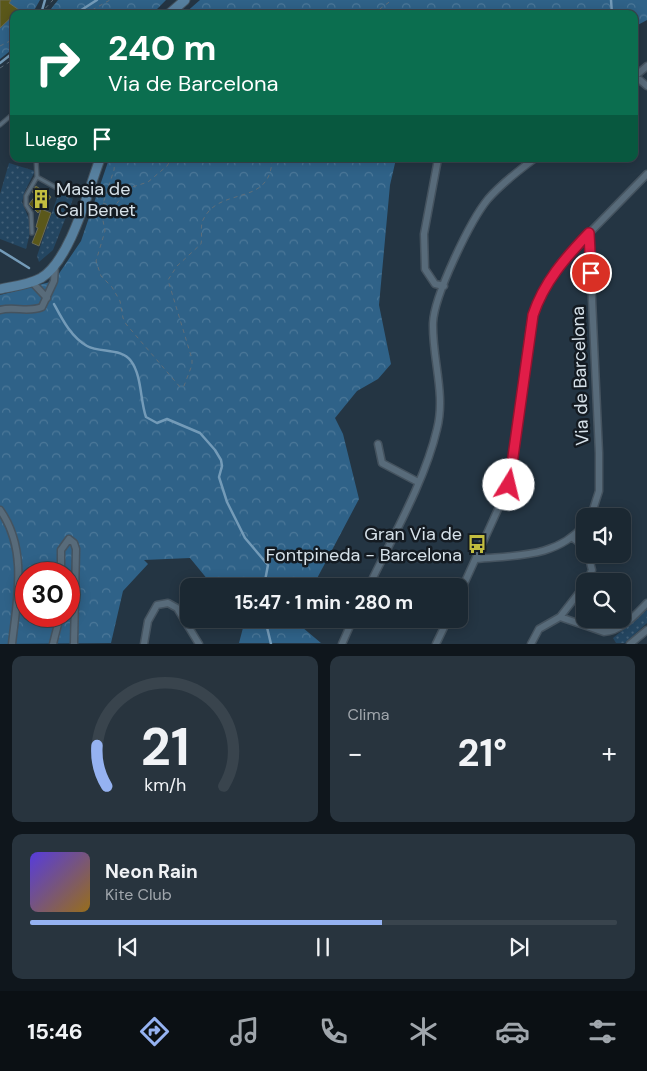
<!DOCTYPE html>
<html lang="es">
<meta charset="utf-8">
<style>
body{margin:0;font-family:"DM Sans",sans-serif;background:#28343e;color:#f1f3f6;height:100vh;display:flex;flex-direction:column;font-size:19px;white-space:nowrap}
*{box-sizing:border-box;margin:0}
p{font-size:16px;color:#a0a6ac}
.icon{flex:none;width:28px;height:28px;fill:none;stroke:currentColor;stroke-width:2;stroke-linecap:round;stroke-linejoin:round}
.map{position:relative;height:644px;overflow:hidden}
.panel{display:flex;flex-direction:column;gap:12px;padding:12px;background:#0f161c;flex:1}
.panel>*{flex:none}
.top-card{position:absolute;left:10px;top:10px;width:628px;height:152px;border-radius:10px;box-shadow:0 2px 12px #0003,0 0 0 1px #39444d;background:#0b6e4f;color:#fff;overflow:hidden}
.buttons{position:absolute;left:576px;top:508px;display:grid;gap:10px}
.buttons a{display:grid;place-items:center;width:55px;height:55px;border-radius:10px;background:#1b2832;box-shadow:0 2px 12px #0003,0 0 0 1px #39444d;font-size:25px}
.speed{position:absolute;left:15px;top:562px;display:flex;gap:10px;font-size:25px;font-weight:700;text-align:center}
.speed>*{display:grid;place-content:center;width:65px;height:65px;border-radius:50%;background:#1b2832;box-shadow:0 2px 12px #0003,0 0 0 1px #39444d;line-height:1}
.speed .limit{border:8px solid #d22;background:#fff;color:#111}
.pin{position:absolute;display:grid;place-items:center;width:42px;height:42px;color:#fff;margin:-21px;border:2px solid #fff;border-radius:50%;box-shadow:0 1px 5px #0007}
.me{position:absolute;width:55px;margin:-28px;rotate:9deg;stroke-linejoin:round;filter:drop-shadow(0 0 4px #0008)}
.turn{display:flex;align-items:center;gap:18px;height:105px;padding:0 15px;font-size:22px}
.turn .icon{width:65px;height:65px;stroke-width:2.5}
.turn b{display:block;font-size:35px;line-height:42px}
.then{display:flex;align-items:center;height:48px;padding:0 15px;background:#0003;gap:10px;font-size:19px}
.big{font-size:38px;font-weight:700;line-height:1.1}
.panel .tile{flex:1;display:flex;flex-direction:column;justify-content:center;gap:8px;min-width:0;padding:0 18px;border-radius:10px;background:#28343e}
.panel .dial{align-items:center;gap:0}
.dial svg{height:130px;overflow:visible;fill:none;stroke:#39444d;stroke-width:7;stroke-linecap:round;text-anchor:middle}
.dial text{fill:#f1f3f6;stroke:none}
.song{display:flex;align-items:center;gap:15px}
.cover{width:60px;height:60px;border-radius:8px;background:linear-gradient(135deg,hsl(250 70% 55%),hsl(40 70% 35%))}
.played{height:5px;border-radius:2px;background:linear-gradient(90deg,#95b2f1 60%,#39444d 60%)}
.keys{display:flex;justify-content:space-around;direction:ltr}
.heat{display:flex;justify-content:space-between;align-items:center;font-size:28px;direction:ltr}
.panel .tiles{flex:1;display:grid;gap:12px;grid-template-columns:1fr 1fr}
.tile:last-child{grid-column:span 2}
.trip{position:absolute;left:180px;top:578px;width:288px;height:50px;border-radius:10px;background:#1b2832;box-shadow:0 2px 12px #0003,0 0 0 1px #39444d;font-weight:700;line-height:50px;text-align:center}
.menu{display:flex;height:80px;justify-content:space-around;align-items:center;background:#0b1014;color:#a0a6ac}
.menu .icon{width:35px;height:35px}
.menu .current{color:#95b2f1}
.menu b{font-size:22px;color:#f1f3f6}
.map>svg:first-child{display:block}
</style>
<div class="map">
<svg width="647" height="644" viewBox="0 0 647 644">
<defs>
<pattern id="green-dots" width="8" height="8" patternUnits="userSpaceOnUse" patternTransform="scale(1.25)"><rect width="8" height="8" fill="#244661"/><path d="M2 2h.1M6 6h.1" fill="none" stroke="#436078" stroke-width="1.8" stroke-linecap="round"/></pattern>
<pattern id="forest-crowns" width="20" height="18" patternUnits="userSpaceOnUse" patternTransform="scale(1.25)"><rect width="20" height="18" fill="#2f6288"/><path d="M2 6a3 3 0 1 1 6 0M12 15a3 3 0 1 1 6 0" fill="none" stroke="#4c7899"/></pattern>
</defs>
<rect width="100%" height="100%" fill="#243543"/>
<!-- green -->
<path fill="url(#green-dots)" d="M9 163 35 171 25 191 22 202 29 219 30 233 26 249 0 239V194Z
M59 192 73 199 53 250 39 262 37 256Z
M647 610V623L625 643H616L613 638Z"/>
<!-- forest -->
<path fill="url(#forest-crowns)" fill-rule="evenodd" d="M0 0H40L32 14H14V48L0 59Z
M58 0H166L152 14H47Z
M200 0H647V20L634 27V14H184Z
M109 159H396L390 185 379 305 391 364 378 379 357 391 335 418 343 434 359 499 313 586H213L190 558 144 560 148 564 123 591 111 643 0 644V295L54 281 81 241ZM26 574H69V616H26Z
M240 619H298L296 622 321 643H239L244 624Z"/>
<g fill="none" stroke-linecap="round" stroke-linejoin="round">
<!-- stream -->
<path stroke="#749bb8" stroke-width="2.5" d="M611 0 612 14
M41 14 45 0
M75 14 97 0
M0 63 14 52
M0 250 29 268
M54 304C62 319 71 337 87 346 100 353 122 348 131 361 142 376 140 400 146 417L157 423 167 419 200 433 215 450 221 460 222 466 219 477 227 502 245 538 268 565 264 586
M265 619 271 644"/>
</g>
<!-- building -->
<path fill="#5b581a" stroke="#6b6b55" d="M0 0H11L9 3 19 10 0 28Z
M36 186 51 197 38 213 29 204 36 195 32 192Z
M41 209 51 213 39 246 32 243 38 228 36 227Z"/>
<g fill="none" stroke-linecap="round" stroke-linejoin="round">
<!-- service casing -->
<g stroke="#45535f" stroke-width="5.5">
<path id="service" d="M0 125 14 113
M37 177 64 192
M32 233 31 213 26 205V196L37 177 36 159"/>
</g>
<!-- minor casing -->
<g stroke="#45535f" stroke-width="9">
<path id="minor" d="M635 76 647 86
M634 77 647 66
M438 159 424 234 425 269 435 284 444 286
M589 233 599 453V491L591 516
M32 282 47 298
M0 310C14 306 28 313 42 307L54 281 55 266
M378 444 382 463 418 482
M0 510C28 549 17 599 12 644
M573 538 585 547
M476 559C517 555 557 558 585 524
M61 574V550L69 539 74 543 76 549 74 644
M587 581 592 570 588 554
M369 586C392 538 425 481 437 429 446 394 432 359 433 323 434 296 470 221 488 199 501 184 518 171 534 159
M459 595 509 485 530 328 537 303 549 280 567 256 647 174
M560 617 585 585
M53 644 60 616
M144 644 148 621 157 605 168 603 177 608 199 644
M342 644 353 619
M436 644 448 619
M531 644 539 629 560 617 604 632C622 631 635 615 647 603
M630 644 647 630"/>
</g>
<!-- secondary casing -->
<g stroke="#45535f" stroke-width="11">
<path id="secondary" d="M169 14 185 0
M0 289C14 286 28 285 41 278 70 261 88 191 100 159"/>
</g>
<!-- path -->
<path stroke="#5f6e7a" stroke-width="1" stroke-dasharray="4 4" stroke-linecap="butt" d="M40 14 53 0
M85 14 110 0
M373 14 392 0
M0 46 14 39
M0 68 14 59
M115 159 114 170 101 210 105 231 96 261 101 276 112 287 120 301 123 318 126 324 180 387 184 386 192 365V359L168 280 177 266 201 244C203 235 199 226 204 218 221 186 271 207 272 159
M103 203 114 207 129 188 148 182 167 166 171 159"/>
<!-- service -->
<use href="#service" stroke="#586b7a" stroke-width="3"/>
<!-- minor -->
<use href="#minor" stroke="#586b7a" stroke-width="6"/>
<!-- secondary -->
<use href="#secondary" stroke="#57809f" stroke-width="9"/>
</g>
<g fill="none" stroke-linecap="round" stroke-linejoin="round">
<!-- route casing -->
<g stroke="#92132f" stroke-width="12">
<path id="route" d="M509 485 533 315C544 282 565 258 589 233L591 273"/>
</g>
<!-- route -->
<use href="#route" stroke="#e11d48" stroke-width="9"/>
</g>
<!-- icons -->
<defs>
<g id="building-bare" transform="scale(1.5)"><path d="M-4-6H4V6H1V3H-1V6H-4ZM-2.5-4.3h1.7v1.8h-1.7ZM.8-4.3h1.7v1.8H.8ZM-2.5-1h1.7V.8h-1.7ZM.8-1h1.7V.8H.8Z" fill="#c2bd3f" stroke="#141b22" stroke-width="2.5" paint-order="stroke"/></g>
<g id="bus-bare" transform="scale(1.5)"><path d="M-5-6H5V4H4V6H2V4H-2V6H-4V4H-5ZM-3.5-4V0h7V-4ZM-3.5 1.2v1.5H-2V1.2ZM2 1.2v1.5H3.5V1.2Z" fill="#c2bd3f" stroke="#141b22" stroke-width="2.5" paint-order="stroke"/></g>
</defs>
<g fill-rule="evenodd">
<use href="#building-bare" x="41" y="199"/>
<use href="#bus-bare" x="477" y="544"/>
</g>
<g text-anchor="middle" stroke-width="5" stroke-linejoin="round" paint-order="stroke">
<!-- poi labels -->
<g font-size="18" fill="#d7e2ea" stroke="#141b22" text-anchor="start">
<text x="56" y="195">Masia de<tspan x="56" dy="21">Cal Benet</tspan></text>
<text x="462" y="540" text-anchor="end">Gran Via de<tspan x="462" dy="21">Fontpineda - Barcelona</tspan></text>
</g>
<!-- street labels -->
<g font-size="18" fill="#d7e2ea" stroke="#141b22">
<text transform="translate(580 376) rotate(-92)" y="6">Via de Barcelona</text>
</g>
</g>
</svg>
<div class="buttons">
<a><svg class="icon" aria-label="sound" viewBox="0 0 24 24"><path d="M4 9h4l5-4v14l-5-4H4zM17 9q2 3 0 6"/></svg></a>
<a><svg class="icon" aria-label="search" viewBox="0 0 24 24"><circle cx="10" cy="10" r="6"/><path d="M15 15l6 6"/></svg></a>
</div>
<div class="speed"><div class="limit">30</div></div>
<div class="pin" style="left:591px;top:273px;background:#d93025"><svg class="icon" aria-label="arrive" viewBox="0 0 24 24"><path d="M6 21V4h12l-3 4 3 4H6"/></svg></div>
<svg class="me" style="left:509px;top:485px" viewBox="-20 -20 40 40"><circle r="19" fill="#fff"/><path d="M0-13L10 11 0 6-10 11z" fill="#e11d48"/></svg>
<div class="trip">15:47 · 1 min · 280 m</div>
<div class="top-card">
<div class="turn"><svg class="icon" aria-label="right" viewBox="0 0 24 24"><path d="M7 20v-9h11M14 6l5 5-5 5"/></svg><div><b>240 m</b>Via de Barcelona</div></div>
<div class="then">Luego<svg class="icon" aria-label="arrive" viewBox="0 0 24 24"><path d="M6 21V4h12l-3 4 3 4H6"/></svg></div>
</div>
</div>
<section class="panel">
<div class="tiles">
<div class="tile dial"><svg viewBox="0 0 100 80">
<path d="M14 69A42 42 0 1 1 86 69"/>
<path d="M14 69A42 42 0 0 1 8 44" stroke="#95b2f1"/>
<text x="50" y="56" font-size="32" font-weight="700">21</text>
<text x="50" y="72" font-size="11">km/h</text>
</svg></div>
<div class="tile"><p>Clima</p>
<div class="heat"><a>−</a><b class="big">21°</b><a>+</a></div>
</div>
<div class="tile">
<div class="song"><i class="cover"></i><div><b>Neon Rain</b><p>Kite Club</p></div></div>
<div class="played"></div>
<div class="keys"><svg class="icon" aria-label="previous" viewBox="0 0 24 24"><path d="M18 5L8 12l10 7zM5 5v14"/></svg><svg class="icon" aria-label="pause" viewBox="0 0 24 24"><path d="M8 5v14M16 5v14"/></svg><svg class="icon" aria-label="next" viewBox="0 0 24 24"><path d="M6 5l10 7-10 7zM19 5v14"/></svg></div>
</div>
</div>
</section>
<nav class="menu">
<b>15:46</b>
<svg class="icon current" aria-label="directions" viewBox="0 0 24 24"><path d="M12 3l9 9-9 9-9-9zM9 14v-3h6M13 9l2 2-2 2"/></svg>
<svg class="icon" aria-label="music" viewBox="0 0 24 24"><path d="M9 18V5l10-2v13"/><circle cx="6" cy="18" r="3"/><circle cx="16" cy="16" r="3"/></svg>
<svg class="icon" aria-label="phone" viewBox="0 0 24 24"><path d="M5 4h4l2 5-3 2q2 4 5 5l2-3 5 2v4C11 20 4 13 5 4z"/></svg>
<svg class="icon" aria-label="climate" viewBox="0 0 24 24"><path d="M12 3v18M4 7l16 10M4 17L20 7"/></svg>
<svg class="icon" aria-label="car" viewBox="0 0 24 24"><path d="M5 17H2v-5l4-1 3-4h7l3 4 3 1v5h-3M9 17h6M6 11h13"/><circle cx="7" cy="17" r="2"/><circle cx="17" cy="17" r="2"/></svg>
<svg class="icon" aria-label="filters" viewBox="0 0 24 24"><path d="M4 7h16M4 17h16"/><circle cx="9" cy="7" r="2"/><circle cx="15" cy="17" r="2"/></svg>
</nav>
